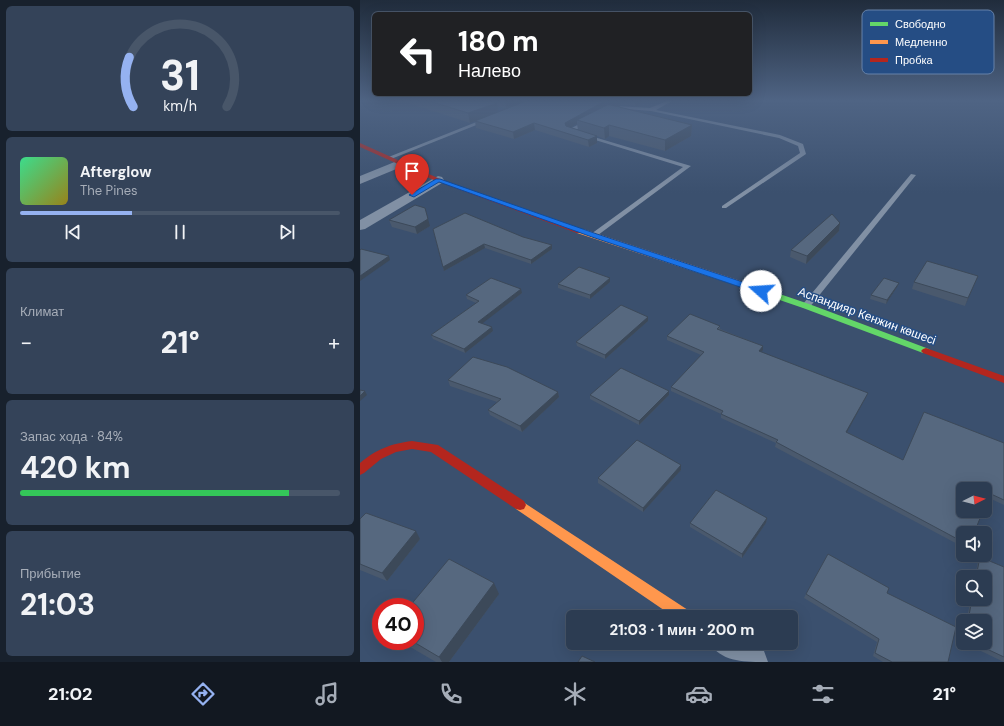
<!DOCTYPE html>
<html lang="ru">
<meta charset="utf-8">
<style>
body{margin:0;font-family:"DM Sans",sans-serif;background:#344359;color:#f1f3f6;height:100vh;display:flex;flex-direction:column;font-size:15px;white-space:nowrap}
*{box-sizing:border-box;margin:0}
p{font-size:13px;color:#a6adb8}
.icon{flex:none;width:22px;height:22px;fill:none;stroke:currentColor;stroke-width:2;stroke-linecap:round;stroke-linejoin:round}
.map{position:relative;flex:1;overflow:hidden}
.details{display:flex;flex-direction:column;gap:6px;padding:6px;background:#18212d;width:360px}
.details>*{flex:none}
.banner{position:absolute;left:12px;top:12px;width:380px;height:84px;border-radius:6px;box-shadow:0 4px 16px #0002,0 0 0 1px #485669;background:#202124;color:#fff;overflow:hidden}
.needle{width:26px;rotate:84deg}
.controls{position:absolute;left:596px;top:482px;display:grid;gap:8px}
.controls a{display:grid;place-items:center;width:36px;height:36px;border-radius:6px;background:#2c3c52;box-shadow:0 4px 16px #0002,0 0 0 1px #485669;font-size:20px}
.speed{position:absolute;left:12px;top:598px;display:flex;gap:8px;font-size:20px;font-weight:700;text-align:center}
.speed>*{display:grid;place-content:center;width:52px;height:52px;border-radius:50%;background:#2c3c52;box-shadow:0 4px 16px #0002,0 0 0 1px #485669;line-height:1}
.speed .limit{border:6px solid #d22;background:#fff;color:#111}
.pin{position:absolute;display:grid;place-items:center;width:34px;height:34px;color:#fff;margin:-41px -17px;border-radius:50% 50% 50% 0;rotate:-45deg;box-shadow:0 0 4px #0007}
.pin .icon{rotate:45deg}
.me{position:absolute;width:44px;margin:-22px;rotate:289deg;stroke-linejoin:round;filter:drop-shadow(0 0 3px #0008)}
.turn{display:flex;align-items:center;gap:14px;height:84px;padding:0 20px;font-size:18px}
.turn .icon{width:52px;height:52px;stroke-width:2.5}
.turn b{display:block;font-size:28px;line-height:34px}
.big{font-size:30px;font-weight:700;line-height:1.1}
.details .card{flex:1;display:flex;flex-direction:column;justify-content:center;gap:6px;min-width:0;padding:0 14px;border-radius:6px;background:#344359}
.details .dial{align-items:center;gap:0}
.dial svg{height:104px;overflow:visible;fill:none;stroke:#485669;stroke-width:7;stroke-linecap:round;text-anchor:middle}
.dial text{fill:#f1f3f6;stroke:none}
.song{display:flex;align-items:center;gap:12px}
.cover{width:48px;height:48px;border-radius:6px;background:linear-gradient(135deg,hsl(150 70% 55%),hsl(50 70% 35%))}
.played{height:4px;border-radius:2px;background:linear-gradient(90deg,#95b2f1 35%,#485669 35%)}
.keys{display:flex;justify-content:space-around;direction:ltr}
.heat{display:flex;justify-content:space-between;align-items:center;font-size:22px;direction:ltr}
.charge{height:6px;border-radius:3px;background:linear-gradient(90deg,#34c759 84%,#485669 0)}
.trip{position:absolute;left:206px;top:610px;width:232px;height:40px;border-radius:6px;background:#2c3c52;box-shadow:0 4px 16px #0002,0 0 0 1px #485669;font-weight:700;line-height:40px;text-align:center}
.dock{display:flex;height:64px;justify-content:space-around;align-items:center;background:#121821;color:#a6adb8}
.dock .icon{width:28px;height:28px}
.dock .on{color:#95b2f1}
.dock b{font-size:18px;color:#f1f3f6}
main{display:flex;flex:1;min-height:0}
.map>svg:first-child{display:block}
</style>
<main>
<section class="details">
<div class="card dial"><svg viewBox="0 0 100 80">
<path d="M14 69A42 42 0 1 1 86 69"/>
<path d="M14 69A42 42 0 0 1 11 31" stroke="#95b2f1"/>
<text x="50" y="56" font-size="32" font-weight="700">31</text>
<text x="50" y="72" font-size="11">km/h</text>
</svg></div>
<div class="card">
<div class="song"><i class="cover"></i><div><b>Afterglow</b><p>The Pines</p></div></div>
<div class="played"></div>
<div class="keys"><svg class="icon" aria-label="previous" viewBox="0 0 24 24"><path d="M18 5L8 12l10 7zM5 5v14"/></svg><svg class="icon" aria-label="pause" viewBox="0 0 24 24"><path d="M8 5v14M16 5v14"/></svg><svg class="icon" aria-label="next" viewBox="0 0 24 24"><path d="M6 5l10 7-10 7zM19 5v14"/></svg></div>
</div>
<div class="card"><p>Климат</p>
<div class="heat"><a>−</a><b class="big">21°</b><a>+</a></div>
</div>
<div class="card"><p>Запас хода · 84%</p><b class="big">420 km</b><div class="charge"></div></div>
<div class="card"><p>Прибытие</p><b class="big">21:03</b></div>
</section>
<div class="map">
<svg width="644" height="662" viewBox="0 0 644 662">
<rect width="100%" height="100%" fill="#3b506e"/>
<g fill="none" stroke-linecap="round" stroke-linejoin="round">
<!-- lane -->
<path fill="#8190a4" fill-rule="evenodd" d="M307 101H312L296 110 420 135 443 144 446 154 366 208H362V206L440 153 438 146 419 138 291 111 255 108 253 107 255 106 290 108Z
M124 119 129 120 31 159 26 158Z
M227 120 232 121 214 131 331 166 234 238H231V234L323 167 206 131Z
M551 174 556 175 449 308H443L442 306 443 304Z"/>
<!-- street -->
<path fill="#8190a4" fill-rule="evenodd" d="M42 159 46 161 48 163 46 165 0 184V176Z
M78 176 82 177 84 180 82 183 5 229 0 230V220Z
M350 643H391L404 651 408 662C384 662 361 662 350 643Z"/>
<!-- fast -->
<path fill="#63d668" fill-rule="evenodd" d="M390 286H396L449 304 569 349 571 351 569 353H563L443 308 390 290 389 288Z"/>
<!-- slow -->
<path fill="#ff974d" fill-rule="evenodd" d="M217 229H223L396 286 397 288 396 290H390L217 233Z
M160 500 331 612 333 617H314L156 509 154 505 156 501Z"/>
<!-- jam -->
<path fill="#b3261e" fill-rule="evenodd" d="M0 143 80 179 224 231 223 233H217L76 181 0 147Z
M566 348 644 376V383L563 353 561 351 563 349Z
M52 441 78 445 164 501 166 505 164 509 160 510 156 509 71 452 52 449 36 452 21 459 4 473 0 475V463C17 449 30 444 52 441Z"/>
</g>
<!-- wall -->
<path fill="#4a596d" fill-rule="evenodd" d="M42 101H290L275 106 260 105V107L332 125 331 136 305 151 249 136 245 139 237 136V143L229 147 175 130 154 139 116 128 115 121 110 123ZM245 102 249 103 246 105ZM137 106 146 108 138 112ZM217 124 218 130 210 128Z
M29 220 70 226 57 234 32 227Z
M480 223 479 231 446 264 430 257 431 250Z
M73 229 163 237 192 245V249L171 264 125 248 84 271Z
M250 282 230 299 198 288V284Z
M554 282 615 283 605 306 552 289Z
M537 287 526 304 510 299 511 295Z
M162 293 122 323 133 331 105 353 73 339 71 335 116 303 107 299 106 295Z
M288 321 245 359 217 346 216 342Z
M360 326V329L403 346V350L401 352 506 397 487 432 543 460 644 443V505L629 498 603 533V547L415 447 416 443 361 418V414L311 391V387L341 355 307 340V336Z
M88 380 198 392 199 397 162 432 130 415 128 410 137 402 90 386Z
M230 395H309L279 425 230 399Z
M321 465V470L283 512 238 483V478Z
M407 518 406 523 382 558 330 527V523Z
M0 519 60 539 27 581 0 570Z
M620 557 644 567V662L604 643H625V621H606L611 599H625V577H615L618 561Z
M139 594 89 662H76L40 641H55Z
M446 594 588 662H523L513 656 517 642 444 598Z"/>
<!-- shaded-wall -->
<path fill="#3c4959" d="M145 101H166L146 108Z
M245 101 246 108 217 120V124L206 130 205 123Z
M260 101V111L247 104Z
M275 101H290L275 106Z
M137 103 138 112 110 123 108 113Z
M174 123 175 130 154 139 153 132Z
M249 125V136L245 139 244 128Z
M332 125 331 136 305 151V140Z
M237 136V143L229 147 228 140Z
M65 208 70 226 57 234 55 227Z
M480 223 479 231 446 264 447 256Z
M124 244 125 248 84 271 83 267Z
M192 245V249L171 264V260Z
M29 256 30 260 0 281V276Z
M618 276 615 283 605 306 608 298Z
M250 278V282L230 299V295Z
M539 283 537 287 526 304 527 300Z
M161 289 162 293 119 326 118 322Z
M288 317V321L245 359V355Z
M132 327 133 331 105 353 104 349Z
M403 346V350L399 355V351Z
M5 391 7 395 0 401V396Z
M309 391V395L279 425V421Z
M198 392 199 397 162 432 160 426Z
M508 393 506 397 485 436 486 432Z
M321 465V470L283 512V508Z
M407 518 406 523 382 558V554Z
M56 531 60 539 27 581 22 573Z
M134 583 139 594 89 662H82L79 657Z"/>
<!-- building -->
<path fill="#56687f" stroke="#3c4959" d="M69 101H130L137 103 108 113Z
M166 101H245L205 123 206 126 237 136 228 140 174 123 153 132 115 121Z
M255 101H259L247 104 332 125 305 140 249 125 244 128 217 120Z
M55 205 65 208 68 219 55 227 29 220Z
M105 213 163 237 192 245 171 260 124 244 83 267 73 229Z
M472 214 480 223 447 256 431 250Z
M1 249 29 256 0 276V250Z
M567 261 618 276 608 298 554 282Z
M219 267 250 278 230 295 198 284Z
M131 278 161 289 118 322 132 327 104 349 71 335 119 301 106 295Z
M524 278 539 283 527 300 511 295Z
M261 305 288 317 245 355 216 342Z
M330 314 360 326 357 329 403 346 399 351 508 393 486 432 543 460 564 412 644 443V500L631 494 625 507V489H603V511H623L614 533H603V542L416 442 418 440 361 414 363 411 311 387 344 352 307 336Z
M113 357 147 367 198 392 160 426 128 410 141 399 88 380Z
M261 368 309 391 279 421 230 395Z
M0 390 5 391 0 396Z
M277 440 321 465 283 508 238 478Z
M356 490 407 518 382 554 330 523Z
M6 513 56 531 22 573 0 564V519Z
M468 554 529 588 527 593 596 627 588 662H532L515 653 519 639 446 594Z
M620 557 644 567V657L614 643H625V621H608L612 599H625V577H616Z
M89 559 134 583 79 657 52 641H55V607H49Z
M222 656 235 662H218Z"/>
<!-- sky -->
<linearGradient id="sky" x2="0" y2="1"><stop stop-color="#202c3c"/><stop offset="0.52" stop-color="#4f6484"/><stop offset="1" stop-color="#4f6484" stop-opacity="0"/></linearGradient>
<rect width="644" height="193" fill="url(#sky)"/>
<!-- route -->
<path fill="#1a73e8" stroke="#114b97" d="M76 179H80L237 234 404 289 405 291 401 293H398L232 237 79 182 54 197 49 195Z"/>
<g text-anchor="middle" stroke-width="3" stroke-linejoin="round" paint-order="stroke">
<!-- street labels -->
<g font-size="12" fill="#fff" stroke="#254d84">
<text transform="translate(507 316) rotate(20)" y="4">Аспандияр Кенжин көшесі</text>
</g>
</g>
<!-- legend -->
<rect x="502" y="10" width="132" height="64" rx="6" fill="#254d84" stroke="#6682a9" stroke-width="1"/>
<rect x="510" y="22" width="18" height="4" fill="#63d668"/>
<rect x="510" y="40" width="18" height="4" fill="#ff974d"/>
<rect x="510" y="58" width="18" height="4" fill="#b3261e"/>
<g font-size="11" fill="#fff">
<text x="535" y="28">Свободно</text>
<text x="535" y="46">Медленно</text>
<text x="535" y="64">Пробка</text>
</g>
</svg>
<div class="controls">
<a><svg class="needle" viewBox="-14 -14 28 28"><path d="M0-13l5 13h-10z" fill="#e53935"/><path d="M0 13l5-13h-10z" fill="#a6adb8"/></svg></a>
<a><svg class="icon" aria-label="sound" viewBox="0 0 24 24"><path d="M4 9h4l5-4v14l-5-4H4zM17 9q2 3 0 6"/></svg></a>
<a><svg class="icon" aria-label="search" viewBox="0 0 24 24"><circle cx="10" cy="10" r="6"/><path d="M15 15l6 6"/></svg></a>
<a><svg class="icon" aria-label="layers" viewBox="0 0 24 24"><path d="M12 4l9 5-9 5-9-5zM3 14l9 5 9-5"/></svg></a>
</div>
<div class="speed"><div class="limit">40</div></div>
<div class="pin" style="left:52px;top:195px;background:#d93025"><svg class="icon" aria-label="arrive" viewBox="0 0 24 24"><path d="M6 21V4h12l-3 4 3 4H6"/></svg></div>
<svg class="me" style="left:401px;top:291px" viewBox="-20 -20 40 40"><circle r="19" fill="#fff"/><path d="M0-13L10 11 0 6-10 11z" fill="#1a73e8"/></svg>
<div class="trip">21:03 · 1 мин · 200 m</div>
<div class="banner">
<div class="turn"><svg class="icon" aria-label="left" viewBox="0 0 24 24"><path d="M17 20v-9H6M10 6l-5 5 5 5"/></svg><div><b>180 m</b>Налево</div></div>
</div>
</div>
</main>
<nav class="dock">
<b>21:02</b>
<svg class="icon on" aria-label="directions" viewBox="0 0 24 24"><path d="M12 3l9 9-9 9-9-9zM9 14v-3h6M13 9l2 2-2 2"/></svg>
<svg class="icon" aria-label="music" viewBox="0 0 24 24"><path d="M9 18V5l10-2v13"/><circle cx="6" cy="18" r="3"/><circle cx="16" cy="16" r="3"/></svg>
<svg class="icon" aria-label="phone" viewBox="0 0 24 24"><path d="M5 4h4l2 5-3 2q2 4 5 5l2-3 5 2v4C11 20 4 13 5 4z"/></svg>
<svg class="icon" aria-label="climate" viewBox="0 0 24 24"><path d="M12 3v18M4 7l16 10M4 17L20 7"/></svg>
<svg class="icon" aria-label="car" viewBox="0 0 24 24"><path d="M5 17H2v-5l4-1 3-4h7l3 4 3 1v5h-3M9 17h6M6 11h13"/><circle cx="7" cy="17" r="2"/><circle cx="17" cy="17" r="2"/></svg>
<svg class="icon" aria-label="filters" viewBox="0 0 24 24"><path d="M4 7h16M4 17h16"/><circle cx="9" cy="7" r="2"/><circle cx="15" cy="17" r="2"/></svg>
<b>21°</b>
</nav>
